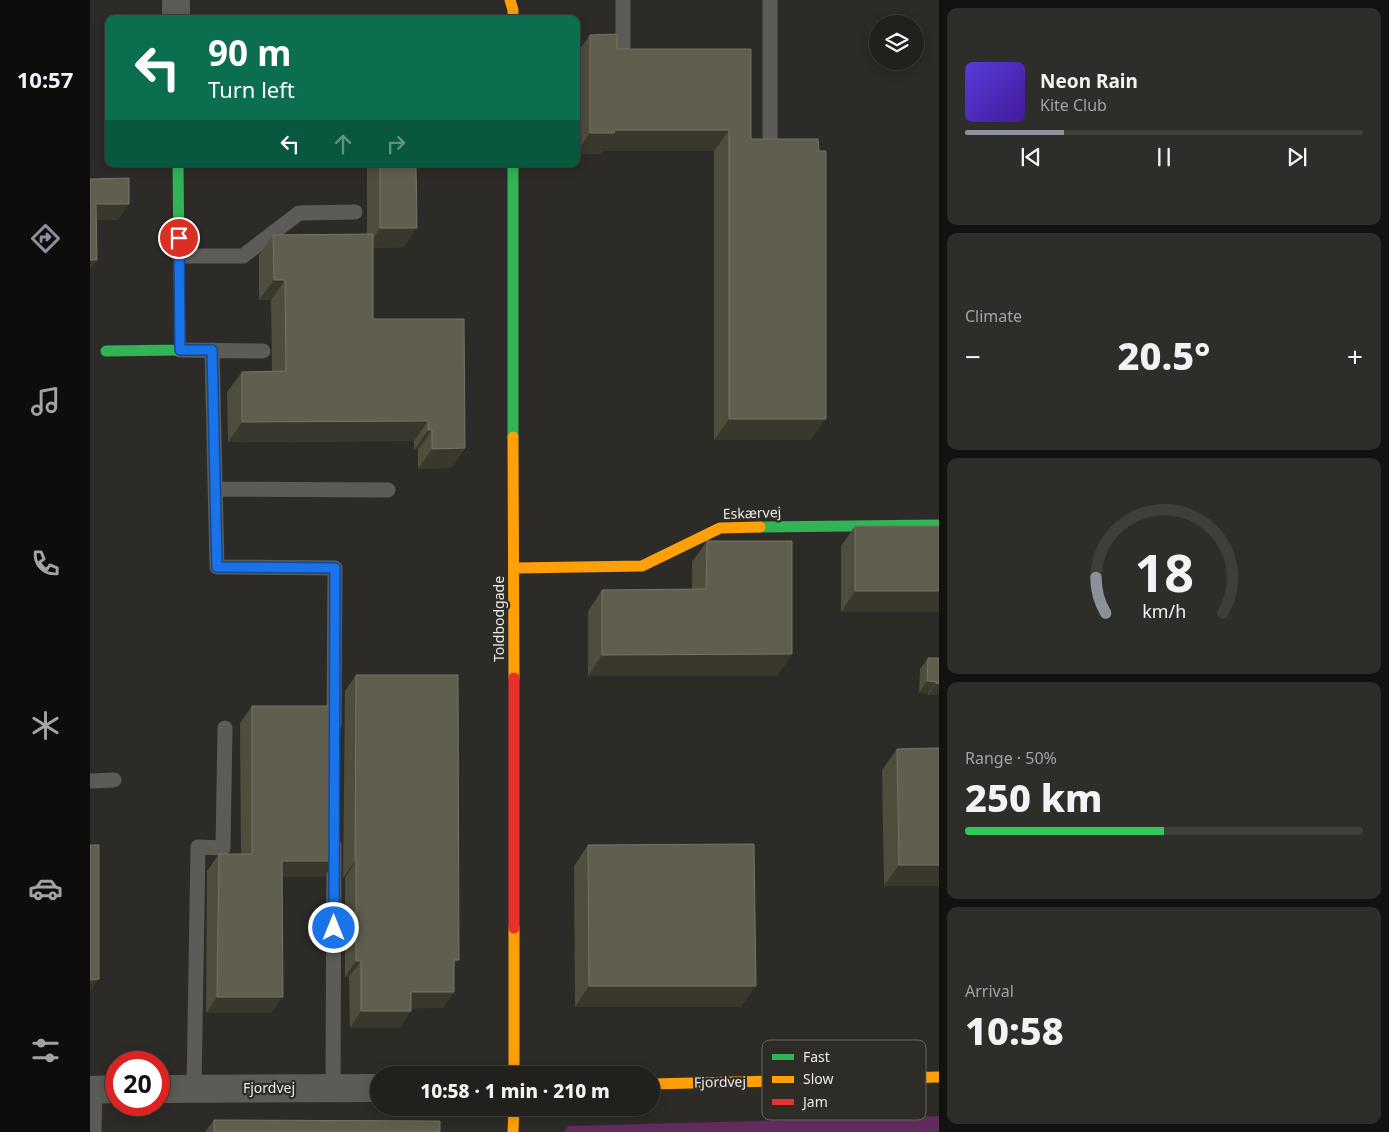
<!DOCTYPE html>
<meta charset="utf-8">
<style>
body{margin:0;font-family:"Noto Sans",sans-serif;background:#2d2d2a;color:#f1f3f6;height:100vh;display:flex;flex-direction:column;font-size:19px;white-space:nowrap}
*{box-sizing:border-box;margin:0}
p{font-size:16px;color:#a2a3a4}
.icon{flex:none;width:28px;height:28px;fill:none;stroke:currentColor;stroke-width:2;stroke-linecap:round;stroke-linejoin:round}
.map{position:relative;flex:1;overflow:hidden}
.sheet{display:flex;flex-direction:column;gap:8px;padding:8px;background:#121210;width:450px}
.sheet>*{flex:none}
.hud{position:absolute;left:15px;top:15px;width:475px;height:152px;border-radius:10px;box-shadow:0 2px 12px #0003,0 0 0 1px #3e3e3b;background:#0b6e4f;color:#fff;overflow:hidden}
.tools{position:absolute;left:779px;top:15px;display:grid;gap:10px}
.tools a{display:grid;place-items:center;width:55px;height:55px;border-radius:50%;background:#21201d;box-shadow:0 2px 12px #0003,0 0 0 1px #3e3e3b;font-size:25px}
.speed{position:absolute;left:15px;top:1051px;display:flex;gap:10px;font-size:25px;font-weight:700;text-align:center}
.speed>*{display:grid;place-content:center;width:65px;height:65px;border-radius:50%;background:#21201d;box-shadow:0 2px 12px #0003,0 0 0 1px #3e3e3b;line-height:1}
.speed .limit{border:8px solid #d22;background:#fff;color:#111}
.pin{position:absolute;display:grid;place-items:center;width:42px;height:42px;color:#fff;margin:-21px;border:2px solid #fff;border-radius:50%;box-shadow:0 1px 5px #0007}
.me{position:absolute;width:55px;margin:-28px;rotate:0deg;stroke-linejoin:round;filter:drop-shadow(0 0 4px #0008)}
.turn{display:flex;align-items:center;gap:18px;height:105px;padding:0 20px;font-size:22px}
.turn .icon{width:65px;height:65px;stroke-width:2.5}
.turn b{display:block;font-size:35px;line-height:42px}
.lanes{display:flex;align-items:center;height:48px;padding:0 20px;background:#0003;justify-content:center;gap:25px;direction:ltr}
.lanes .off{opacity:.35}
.big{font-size:38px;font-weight:800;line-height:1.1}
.sheet .card{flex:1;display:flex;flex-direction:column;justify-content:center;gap:8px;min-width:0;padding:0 18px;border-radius:10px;background:#2d2d2a}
.sheet .dial{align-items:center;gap:0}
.dial svg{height:130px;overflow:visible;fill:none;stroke:#3e3e3b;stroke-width:7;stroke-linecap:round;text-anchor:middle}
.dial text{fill:#f1f3f6;stroke:none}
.song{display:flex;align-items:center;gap:15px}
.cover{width:60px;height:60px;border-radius:8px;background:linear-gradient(135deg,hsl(250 70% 55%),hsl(260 70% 35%))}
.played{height:5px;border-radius:2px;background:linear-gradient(90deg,#8c9099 25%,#3e3e3b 25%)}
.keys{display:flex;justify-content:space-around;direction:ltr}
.heat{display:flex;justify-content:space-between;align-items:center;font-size:28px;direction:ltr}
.charge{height:8px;border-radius:4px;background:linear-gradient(90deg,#34c759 50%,#3e3e3b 0)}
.trip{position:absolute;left:280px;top:1066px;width:290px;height:50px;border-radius:25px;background:#21201d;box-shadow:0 2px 12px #0003,0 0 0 1px #3e3e3b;font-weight:800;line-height:50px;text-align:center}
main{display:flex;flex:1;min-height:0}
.menu{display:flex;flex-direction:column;width:90px;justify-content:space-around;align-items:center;background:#0d0d0c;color:#a2a3a4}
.menu .icon{width:35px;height:35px}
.menu .on{color:#8c9099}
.menu b{font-size:22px;color:#f1f3f6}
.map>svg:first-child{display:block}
</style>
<main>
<nav class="menu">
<b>10:57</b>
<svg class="icon on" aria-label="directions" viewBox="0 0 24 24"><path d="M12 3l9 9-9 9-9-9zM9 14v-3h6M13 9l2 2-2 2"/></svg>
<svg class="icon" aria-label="music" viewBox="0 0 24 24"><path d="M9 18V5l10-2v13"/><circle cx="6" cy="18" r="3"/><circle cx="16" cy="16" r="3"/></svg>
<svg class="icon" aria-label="phone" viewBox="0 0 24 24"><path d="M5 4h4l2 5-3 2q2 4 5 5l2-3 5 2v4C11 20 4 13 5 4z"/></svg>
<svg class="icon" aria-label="climate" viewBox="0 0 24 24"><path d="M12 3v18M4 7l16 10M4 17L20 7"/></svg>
<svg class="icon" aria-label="car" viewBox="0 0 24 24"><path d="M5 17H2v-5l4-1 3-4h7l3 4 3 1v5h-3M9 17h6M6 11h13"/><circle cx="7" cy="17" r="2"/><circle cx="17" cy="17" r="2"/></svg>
<svg class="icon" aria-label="filters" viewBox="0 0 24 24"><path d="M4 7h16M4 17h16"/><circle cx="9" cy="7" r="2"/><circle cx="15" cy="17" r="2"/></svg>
</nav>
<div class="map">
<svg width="849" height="1132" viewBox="0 0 849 1132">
<rect width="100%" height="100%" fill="#2c2b27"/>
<!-- green -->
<path fill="#612c5d" d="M849 1116V1132H474L478 1126Z"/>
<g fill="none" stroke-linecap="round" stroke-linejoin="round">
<!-- lane -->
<path stroke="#5b5b58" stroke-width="15" d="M533 0V59
M680 141V0
M89 256H153L209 213 265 212
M90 350 173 351
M122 350 127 567 245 568 244 725
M126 489 298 490
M0 781 24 780
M243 1088 244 845
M104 1089 108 847 133 848 135 728
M4 1132 5 1090"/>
<!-- street -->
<path stroke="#5b5b58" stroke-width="28" d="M86 0V19
M69 1089 289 1088
M0 1090 26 1089"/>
<!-- fast -->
<path stroke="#30b455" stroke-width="11" d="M423 164V437
M16 351 90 350 88 164
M670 527 849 525"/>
<!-- slow -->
<path stroke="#ff9f0a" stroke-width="11" d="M420 0 423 10V19
M423 437 424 678
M425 568 552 566 630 528 670 527
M424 928V1075
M561 1084 849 1077
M423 1132 424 1108"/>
<!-- jam -->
<path stroke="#e5322d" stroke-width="11" d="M424 678V928"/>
</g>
<!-- wall -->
<path fill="#4f4d3c" d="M500 35 527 49 661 139 721 440H624V151H512L510 154H486V54Z
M277 164H326L314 247 283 248V319L375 448 361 468 328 469V450H324V441L138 442 137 392 152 372 182 371 181 300H169V255L183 235 277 234Z
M765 526H849V612H751V546Z
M617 541 702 654 687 676H498V611L512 590 602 589V562Z
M838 658H849V695H838V693H829L830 669Z
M266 675 364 967V992L352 1008H321L310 1028H260L259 977H255V878H253L255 691Z
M162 706 234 877H192L181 1013H116L117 871 129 854H151L150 723Z
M849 748V886H794L792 770 807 749Z
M498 845 651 1007H485L484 866Z
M124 1120 350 1132H115Z"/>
<!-- shaded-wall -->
<path fill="#3a382c" d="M525 130H639L624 151H512L510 154H486V153L500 133Z
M6 204H39L28 220H0Z
M290 228H327L314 247 277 248Z
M0 260H7L0 270Z
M184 280H195L181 300H169Z
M639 419H736L721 440H624Z
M338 421 324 441 138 442 152 422Z
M338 430H342L328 450H324Z
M375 448 361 468 328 469 342 449Z
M765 591H849V612H751Z
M702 654 687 676H498L512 655Z
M837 681 846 682 838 693H829Z
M846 683 849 684V695H838Z
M192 861H246L234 877H181Z
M265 861H266L255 878H253Z
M809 865H849V886H794Z
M364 960H369L357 977Z
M266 961H271L259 977H255Z
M9 979 0 992V980Z
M499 986H666L651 1007H485Z
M321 992H364L352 1008 310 1009Z
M127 997H193L181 1013H116Z
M271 1011H321L310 1028H260Z"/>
<!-- building -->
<path fill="#605e4e" stroke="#757466" d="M527 34V49H661V139H728L729 151H736V419H639V130H525L524 133H500V35Z
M290 164H326L327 228H290Z
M39 178V204H6L7 260H0V179Z
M283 234V319H374L375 448 342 449V430H338V421L152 422V372L196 371 195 280H184L183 235Z
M765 526H849V591H765Z
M617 541H702V654L512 655V590L616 589Z
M838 658H849V684L846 683V682L837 681Z
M266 675H368L369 960H364V992H321V1011H271V961H266V861H265Z
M162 706H247L246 861H192L193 997H127L129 854H162Z
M849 748V865H809L807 749Z
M664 844 666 986H499L498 845Z
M0 845H9V979L0 980Z
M124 1120 350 1121V1132H124Z"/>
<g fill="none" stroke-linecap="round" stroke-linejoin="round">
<!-- route casing -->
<g stroke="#114b97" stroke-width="12">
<path id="route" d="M89 238 90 350H122L127 567 245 568 244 928"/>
</g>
<!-- route -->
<use href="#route" stroke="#1a73e8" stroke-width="9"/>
</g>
<g text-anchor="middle" stroke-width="4.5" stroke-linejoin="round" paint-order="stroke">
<!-- street labels -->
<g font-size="14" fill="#ebeae6" stroke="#2d2c26">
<text transform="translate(662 513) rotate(-2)" y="5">Eskærvej</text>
<text transform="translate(409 619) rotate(-90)" y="5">Toldbodgade</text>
<text transform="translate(630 1082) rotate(-1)" y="5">Fjordvej</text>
<text x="179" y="1093">Fjordvej</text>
</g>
</g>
<!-- legend -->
<rect x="672" y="1040" width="164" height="80" rx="8" fill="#2d2c26" stroke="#666560" stroke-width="1"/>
<rect x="682" y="1054" width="22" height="6" fill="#30b455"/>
<rect x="682" y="1076" width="22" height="7" fill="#ff9f0a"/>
<rect x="682" y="1099" width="22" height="6" fill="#e5322d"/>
<g font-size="14" fill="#ebeae6">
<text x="713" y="1062">Fast</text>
<text x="713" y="1084">Slow</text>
<text x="713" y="1107">Jam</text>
</g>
</svg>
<div class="tools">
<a><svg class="icon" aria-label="layers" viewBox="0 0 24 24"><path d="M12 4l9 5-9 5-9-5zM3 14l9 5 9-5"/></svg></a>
</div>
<div class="speed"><div class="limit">20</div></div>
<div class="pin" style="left:89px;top:238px;background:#d93025"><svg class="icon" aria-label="arrive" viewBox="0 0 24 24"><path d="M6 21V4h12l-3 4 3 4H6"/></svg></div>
<svg class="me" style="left:244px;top:928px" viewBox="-20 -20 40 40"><circle r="17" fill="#1a73e8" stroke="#fff" stroke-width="3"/><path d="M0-11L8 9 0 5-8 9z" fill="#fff"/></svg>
<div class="trip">10:58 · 1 min · 210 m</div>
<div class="hud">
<div class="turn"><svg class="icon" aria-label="left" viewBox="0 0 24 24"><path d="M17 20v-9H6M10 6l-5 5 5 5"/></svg><div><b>90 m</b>Turn left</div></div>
<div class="lanes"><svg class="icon" aria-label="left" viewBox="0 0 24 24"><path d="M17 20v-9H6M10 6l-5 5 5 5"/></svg><svg class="icon off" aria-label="ahead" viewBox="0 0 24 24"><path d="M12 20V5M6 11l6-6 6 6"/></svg><svg class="icon off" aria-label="right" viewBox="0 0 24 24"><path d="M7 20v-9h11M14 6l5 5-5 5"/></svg></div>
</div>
</div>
<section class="sheet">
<div class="card">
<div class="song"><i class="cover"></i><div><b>Neon Rain</b><p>Kite Club</p></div></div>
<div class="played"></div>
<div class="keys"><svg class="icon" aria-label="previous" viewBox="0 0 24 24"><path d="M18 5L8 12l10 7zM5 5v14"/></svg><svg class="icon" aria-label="pause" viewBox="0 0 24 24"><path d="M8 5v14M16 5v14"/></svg><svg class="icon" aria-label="next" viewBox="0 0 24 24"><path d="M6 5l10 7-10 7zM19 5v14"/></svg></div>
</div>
<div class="card"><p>Climate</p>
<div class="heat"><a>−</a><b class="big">20.5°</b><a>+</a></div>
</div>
<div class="card dial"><svg viewBox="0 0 100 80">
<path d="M14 69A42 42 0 1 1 86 69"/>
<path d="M14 69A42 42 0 0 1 8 47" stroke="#8c9099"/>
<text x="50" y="56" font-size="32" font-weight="700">18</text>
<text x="50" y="72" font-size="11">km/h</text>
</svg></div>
<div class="card"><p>Range · 50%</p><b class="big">250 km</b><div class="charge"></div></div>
<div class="card"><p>Arrival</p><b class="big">10:58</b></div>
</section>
</main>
